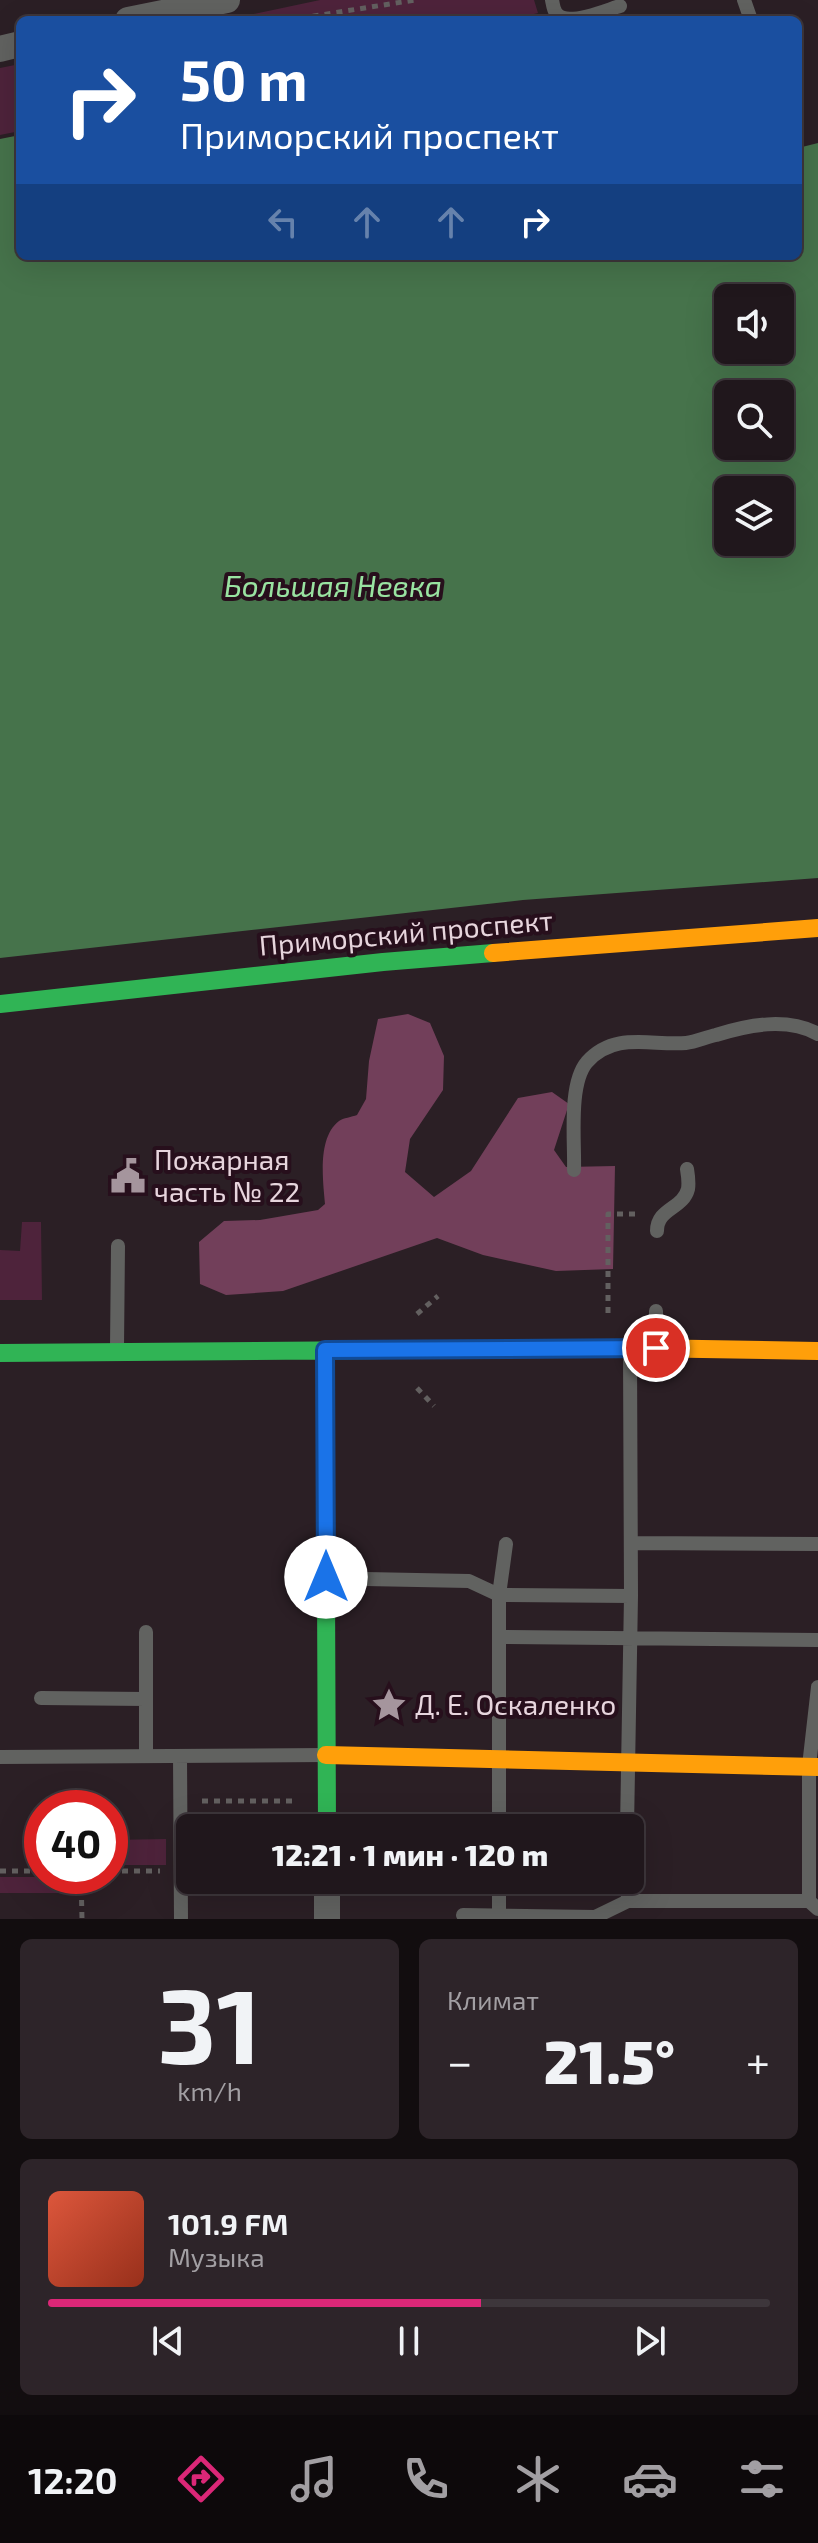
<!DOCTYPE html>
<html lang="ru">
<meta charset="utf-8">
<style>
body{margin:0;font-family:"Exo 2",sans-serif;background:#2d2429;color:#f1f3f6;height:100vh;display:flex;flex-direction:column;font-size:30px;white-space:nowrap}
*{box-sizing:border-box;margin:0}
p{font-size:26px;color:#a29fa3}
.icon{flex:none;width:44px;height:44px;fill:none;stroke:currentColor;stroke-width:2;stroke-linecap:round;stroke-linejoin:round}
.map{position:relative;height:1919px;overflow:hidden}
.panel{display:flex;flex-direction:column;gap:20px;padding:20px;background:#120d0f;flex:1}
.panel>*{flex:none}
.banner{position:absolute;left:16px;top:16px;width:786px;height:244px;border-radius:12px;box-shadow:0 8px 32px #0002,0 0 0 2px #3d363b;background:#1a4fa0;color:#fff;overflow:hidden}
.fabs{position:absolute;left:714px;top:284px;display:grid;gap:16px}
.fabs a{display:grid;place-items:center;width:80px;height:80px;border-radius:12px;background:#20171c;box-shadow:0 8px 32px #0002,0 0 0 2px #3d363b;font-size:40px}
.speed{position:absolute;left:24px;top:1790px;display:flex;gap:16px;font-size:40px;font-weight:700;text-align:center}
.speed>*{display:grid;place-content:center;width:104px;height:104px;border-radius:50%;background:#20171c;box-shadow:0 8px 32px #0002,0 0 0 2px #3d363b;line-height:1}
.speed .limit{border:12px solid #d22;background:#fff;color:#111}
.pin{position:absolute;display:grid;place-items:center;width:68px;height:68px;color:#fff;margin:-34px;border:4px solid #fff;border-radius:50%;box-shadow:0 2px 8px #0007}
.me{position:absolute;width:88px;margin:-44px;rotate:0deg;stroke-linejoin:round;filter:drop-shadow(0 0 6px #0008)}
.turn{display:flex;align-items:center;gap:28px;height:168px;padding:0 32px;font-size:36px}
.turn .icon{width:104px;height:104px;stroke-width:2.5}
.turn b{display:block;font-size:56px;line-height:68px}
.lanes{display:flex;align-items:center;height:76px;padding:0 32px;background:#0003;justify-content:center;gap:40px;direction:ltr}
.lanes .off{opacity:.35}
.big{font-size:60px;font-weight:800;line-height:1.1}
.panel .tile{flex:1;display:flex;flex-direction:column;justify-content:center;gap:12px;min-width:0;padding:0 28px;border-radius:12px;background:#2d2429}
.panel .dial{align-items:center;gap:0}
.dial b{font-size:104px;line-height:1}
.song{display:flex;align-items:center;gap:24px}
.cover{width:96px;height:96px;border-radius:12px;background:linear-gradient(135deg,hsl(10 70% 55%),hsl(10 70% 35%))}
.played{height:8px;border-radius:4px;background:linear-gradient(90deg,#db2777 60%,#3d363b 60%)}
.keys{display:flex;justify-content:space-around;direction:ltr}
.heat{display:flex;justify-content:space-between;align-items:center;font-size:44px;direction:ltr}
.panel .tiles{flex:1;display:grid;gap:20px;grid-template-columns:1fr 1fr}
.tile:last-child{grid-column:span 2}
.trip{position:absolute;left:176px;top:1814px;width:468px;height:80px;border-radius:12px;background:#20171c;box-shadow:0 8px 32px #0002,0 0 0 2px #3d363b;font-weight:800;line-height:80px;text-align:center}
.tabs{display:flex;height:128px;justify-content:space-around;align-items:center;background:#0d090b;color:#a29fa3}
.tabs .icon{width:56px;height:56px}
.tabs .current{color:#db2777}
.tabs b{font-size:36px;color:#f1f3f6}
.map>svg:first-child{display:block}
</style>
<div class="map">
<svg width="818" height="1919" viewBox="0 0 818 1919">
<rect width="100%" height="100%" fill="#2b1f25"/>
<!-- green -->
<path fill="#4e233b" d="M320 0H534L538 13 510 20H226Z
M20 64V131L0 135V68Z
M22 1222H41L42 1300H0V1250L20 1251Z
M166 1839V1865H110V1840Z
M0 1877H67V1893H0Z"/>
<!-- forest -->
<path fill="#723f5a" d="M408 1014 430 1023 444 1056 443 1090 410 1139 405 1172 434 1197 471 1171 518 1098 552 1092 569 1104 554 1150 566 1167 615 1166 613 1269 556 1271 483 1255 437 1238 283 1291 226 1295 200 1284 199 1242 224 1221 260 1220 318 1210 325 1204C323 1180 317 1138 339 1121 343 1118 352 1117 357 1115L366 1099 369 1061 378 1019Z"/>
<!-- water -->
<path fill="#46734b" fill-rule="evenodd" d="M20 135V256H798V148L818 143V878L523 900 0 958V139ZM728 298H780V350H728ZM728 394H780V446H728ZM728 490H780V542H728Z"/>
<g fill="none" stroke-linecap="round" stroke-linejoin="round">
<!-- path -->
<path stroke="#636060" stroke-width="5" stroke-dasharray="6 6" stroke-linecap="butt" d="M289 20 415 0
M608 1313V1214H640
M417 1314 438 1296
M417 1388 434 1406
M202 1801H296
M0 1871H42
M110 1871H160
M81 1876 82 1919"/>
<!-- lane -->
<path stroke="#616260" stroke-width="14" d="M552 0C553 4 553 9 556 13 566 28 606 10 620 6
M744 0 751 20
M574 1170C575 1142 568 1084 587 1062 615 1031 651 1046 686 1043 696 1042 706 1037 716 1035 748 1025 787 1017 818 1034
M657 1231C657 1208 683 1209 688 1189 689 1183 688 1175 687 1169
M656 1311V1343
M117 1347 118 1246
M631 1543 818 1544
M365 1579 469 1581 499 1595 506 1544
M499 1637 818 1640
M41 1698 146 1699
M146 1756V1632
M180 1756 181 1919
M0 1757 326 1755
M499 1828V1595L631 1596
M627 1828 631 1596 630 1353
M499 1880V1919
M627 1880 628 1901
M809 1901V1766L818 1687
M463 1915 595 1917 628 1901H809L818 1909"/>
<!-- street -->
<path stroke="#616260" stroke-width="26" d="M128 20 227 0
M0 49 20 44
M327 1880V1919"/>
<!-- fast -->
<path stroke="#30b455" stroke-width="18" d="M0 1004 383 962 493 953
M325 1350 327 1828
M0 1353 641 1348"/>
<!-- slow -->
<path stroke="#ff9f0a" stroke-width="18" d="M493 953 818 928
M641 1348 818 1351
M326 1755 818 1767"/>
</g>
<g fill="none" stroke-linecap="round" stroke-linejoin="round">
<!-- route casing -->
<g stroke="#114b97" stroke-width="20">
<path id="route" d="M326 1577 325 1350 656 1348"/>
</g>
<!-- route -->
<use href="#route" stroke="#1a73e8" stroke-width="14"/>
</g>
<!-- icons -->
<defs>
<g id="civic-bare" transform="scale(2.76)"><path d="M-.6-6.5H3V-4.5H.6V-3L4-1V1h2V6H-6V1h2V-1L-.6-3ZM-1.2 2.5V6h2.4V2.5Z" fill="#a5959d" stroke="#270f1c" stroke-width="2.5" paint-order="stroke"/></g>
<g id="sight-bare" transform="scale(2.76)"><path d="M0-6L1.8-2.2L6-1.7L2.9 1.2L3.7 5.4L0 3.3L-3.7 5.4L-2.9 1.2L-6-1.7L-1.8-2.2Z" fill="#a5959d" stroke="#270f1c" stroke-width="2.5" paint-order="stroke"/></g>
</defs>
<g fill-rule="evenodd">
<use href="#civic-bare" x="128" y="1176"/>
<use href="#sight-bare" x="389" y="1705"/>
</g>
<g text-anchor="middle" stroke-width="8" stroke-linejoin="round" paint-order="stroke">
<!-- street labels -->
<g font-size="28" fill="#e7d5dd" stroke="#270f1c">
<text transform="translate(406 933) rotate(-5)" y="10">Приморский проспект</text>
</g>
<!-- poi labels -->
<g font-size="28" fill="#e7d5dd" stroke="#270f1c" text-anchor="start">
<text x="154" y="1170">Пожарная<tspan x="154" dy="32">часть № 22</tspan></text>
<text x="415" y="1715">Д. Е. Оскаленко</text>
</g>
<!-- water labels -->
<g font-size="30" font-style="italic" fill="#99e3a1" stroke="#270f1c">
<text x="333" y="597">Большая Невка</text>
</g>
</g>
</svg>
<div class="fabs">
<a><svg class="icon" aria-label="sound" viewBox="0 0 24 24"><path d="M4 9h4l5-4v14l-5-4H4zM17 9q2 3 0 6"/></svg></a>
<a><svg class="icon" aria-label="search" viewBox="0 0 24 24"><circle cx="10" cy="10" r="6"/><path d="M15 15l6 6"/></svg></a>
<a><svg class="icon" aria-label="layers" viewBox="0 0 24 24"><path d="M12 4l9 5-9 5-9-5zM3 14l9 5 9-5"/></svg></a>
</div>
<div class="speed"><div class="limit">40</div></div>
<div class="pin" style="left:656px;top:1348px;background:#d93025"><svg class="icon" aria-label="arrive" viewBox="0 0 24 24"><path d="M6 21V4h12l-3 4 3 4H6"/></svg></div>
<svg class="me" style="left:326px;top:1577px" viewBox="-20 -20 40 40"><circle r="19" fill="#fff"/><path d="M0-13L10 11 0 6-10 11z" fill="#1a73e8"/></svg>
<div class="trip">12:21 · 1 мин · 120 m</div>
<div class="banner">
<div class="turn"><svg class="icon" aria-label="right" viewBox="0 0 24 24"><path d="M7 20v-9h11M14 6l5 5-5 5"/></svg><div><b>50 m</b>Приморский проспект</div></div>
<div class="lanes"><svg class="icon off" aria-label="left" viewBox="0 0 24 24"><path d="M17 20v-9H6M10 6l-5 5 5 5"/></svg><svg class="icon off" aria-label="ahead" viewBox="0 0 24 24"><path d="M12 20V5M6 11l6-6 6 6"/></svg><svg class="icon off" aria-label="ahead" viewBox="0 0 24 24"><path d="M12 20V5M6 11l6-6 6 6"/></svg><svg class="icon" aria-label="right" viewBox="0 0 24 24"><path d="M7 20v-9h11M14 6l5 5-5 5"/></svg></div>
</div>
</div>
<section class="panel">
<div class="tiles">
<div class="tile dial"><b>31</b><p>km/h</p></div>
<div class="tile"><p>Климат</p>
<div class="heat"><a>−</a><b class="big">21.5°</b><a>+</a></div>
</div>
<div class="tile">
<div class="song"><i class="cover"></i><div><b>101.9 FM</b><p>Музыка</p></div></div>
<div class="played"></div>
<div class="keys"><svg class="icon" aria-label="previous" viewBox="0 0 24 24"><path d="M18 5L8 12l10 7zM5 5v14"/></svg><svg class="icon" aria-label="pause" viewBox="0 0 24 24"><path d="M8 5v14M16 5v14"/></svg><svg class="icon" aria-label="next" viewBox="0 0 24 24"><path d="M6 5l10 7-10 7zM19 5v14"/></svg></div>
</div>
</div>
</section>
<nav class="tabs">
<b>12:20</b>
<svg class="icon current" aria-label="directions" viewBox="0 0 24 24"><path d="M12 3l9 9-9 9-9-9zM9 14v-3h6M13 9l2 2-2 2"/></svg>
<svg class="icon" aria-label="music" viewBox="0 0 24 24"><path d="M9 18V5l10-2v13"/><circle cx="6" cy="18" r="3"/><circle cx="16" cy="16" r="3"/></svg>
<svg class="icon" aria-label="phone" viewBox="0 0 24 24"><path d="M5 4h4l2 5-3 2q2 4 5 5l2-3 5 2v4C11 20 4 13 5 4z"/></svg>
<svg class="icon" aria-label="climate" viewBox="0 0 24 24"><path d="M12 3v18M4 7l16 10M4 17L20 7"/></svg>
<svg class="icon" aria-label="car" viewBox="0 0 24 24"><path d="M5 17H2v-5l4-1 3-4h7l3 4 3 1v5h-3M9 17h6M6 11h13"/><circle cx="7" cy="17" r="2"/><circle cx="17" cy="17" r="2"/></svg>
<svg class="icon" aria-label="filters" viewBox="0 0 24 24"><path d="M4 7h16M4 17h16"/><circle cx="9" cy="7" r="2"/><circle cx="15" cy="17" r="2"/></svg>
</nav>
